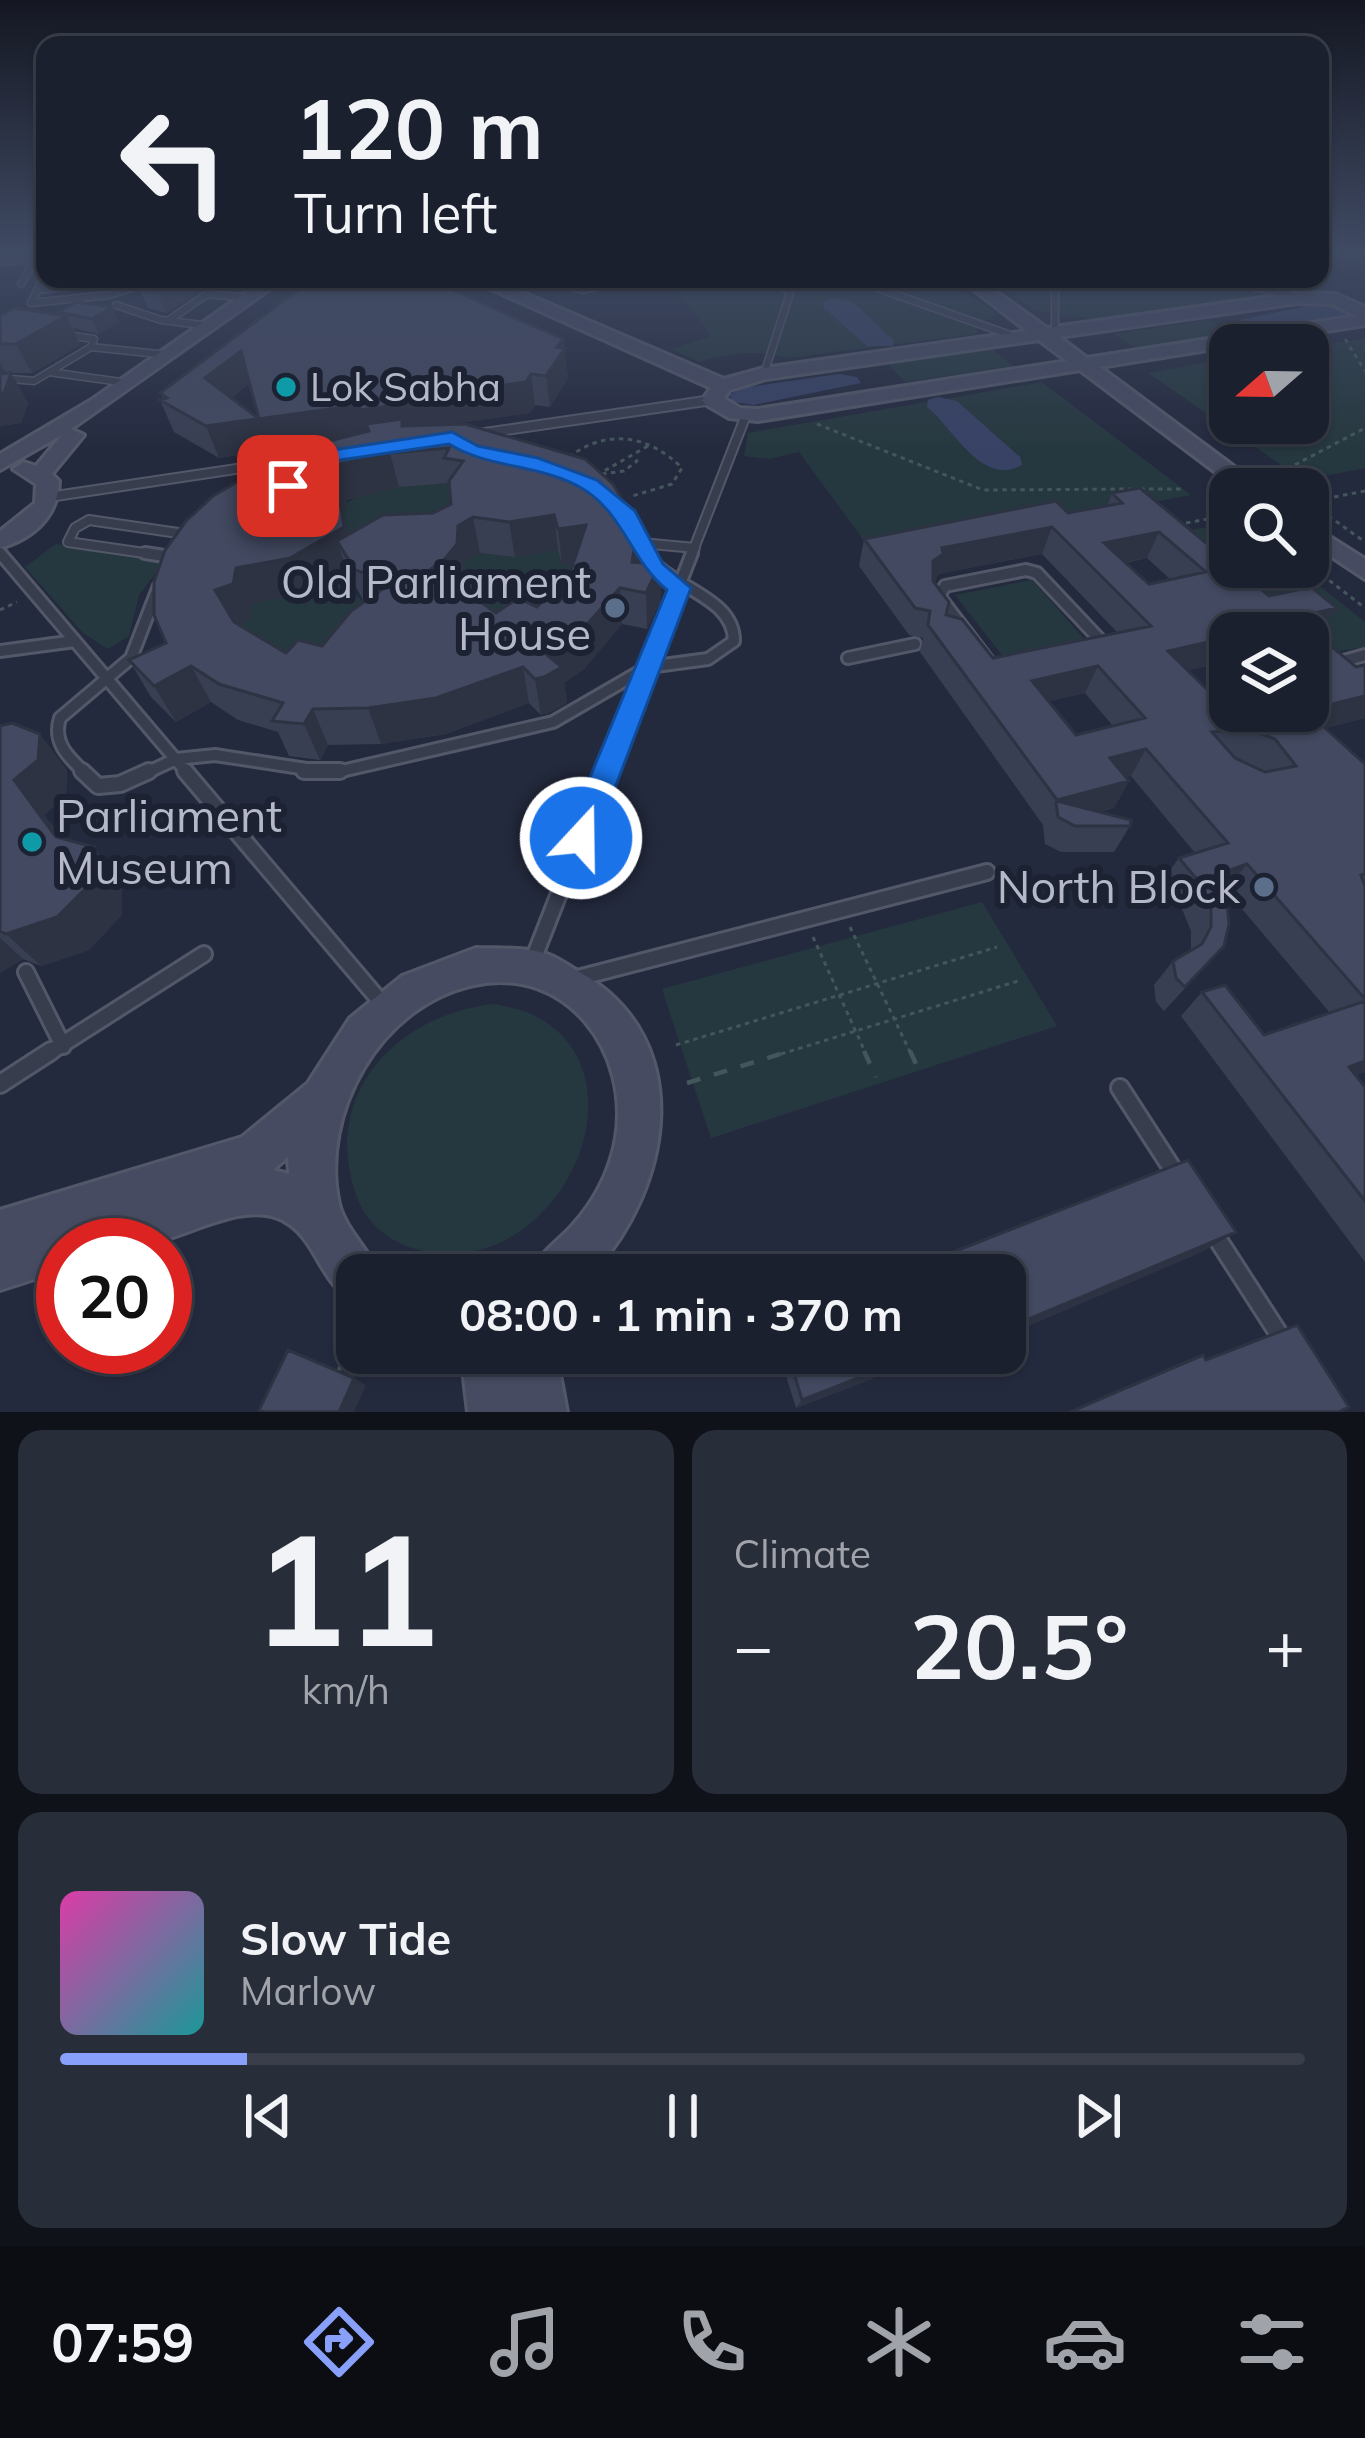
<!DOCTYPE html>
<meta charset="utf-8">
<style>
body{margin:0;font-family:Mulish,sans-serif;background:#282d3a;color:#f1f3f6;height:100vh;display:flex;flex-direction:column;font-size:45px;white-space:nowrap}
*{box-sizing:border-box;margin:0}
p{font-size:39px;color:#a0a3aa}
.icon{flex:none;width:66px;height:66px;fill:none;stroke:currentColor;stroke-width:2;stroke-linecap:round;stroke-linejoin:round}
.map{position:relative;height:1412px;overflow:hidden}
.panel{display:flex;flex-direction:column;gap:18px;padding:18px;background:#0f1219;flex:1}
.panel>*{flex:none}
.guide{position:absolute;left:36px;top:36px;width:1293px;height:252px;border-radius:24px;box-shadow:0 3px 9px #0004,0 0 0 3px #393e4a;background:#1b202e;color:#f1f3f6;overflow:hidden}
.needle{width:78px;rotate:250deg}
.buttons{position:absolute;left:1209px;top:324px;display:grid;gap:24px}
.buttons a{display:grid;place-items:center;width:120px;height:120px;border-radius:24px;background:#1b202e;box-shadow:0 3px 9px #0004,0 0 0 3px #393e4a;font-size:60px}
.speed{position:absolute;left:36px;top:1218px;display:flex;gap:24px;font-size:60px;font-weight:700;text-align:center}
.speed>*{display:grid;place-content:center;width:156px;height:156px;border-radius:50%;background:#1b202e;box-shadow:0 3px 9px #0004,0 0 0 3px #393e4a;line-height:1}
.speed .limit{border:18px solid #d22;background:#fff;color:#111}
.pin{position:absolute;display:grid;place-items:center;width:102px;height:102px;color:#fff;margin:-51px;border-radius:24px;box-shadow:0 6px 18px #0006}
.me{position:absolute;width:132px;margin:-66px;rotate:21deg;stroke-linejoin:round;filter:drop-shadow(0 0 9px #0008)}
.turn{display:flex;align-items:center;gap:42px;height:252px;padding:0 60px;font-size:54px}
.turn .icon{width:156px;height:156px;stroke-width:2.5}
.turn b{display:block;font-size:84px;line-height:102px}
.big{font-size:90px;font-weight:700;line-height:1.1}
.panel .tile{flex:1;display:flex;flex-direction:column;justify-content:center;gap:18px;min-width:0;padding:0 42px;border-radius:24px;background:#282d3a}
.panel .dial{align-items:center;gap:0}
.dial b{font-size:156px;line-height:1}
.song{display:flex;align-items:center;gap:36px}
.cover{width:144px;height:144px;border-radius:18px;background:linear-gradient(135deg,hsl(320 70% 55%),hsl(180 70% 35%))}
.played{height:12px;border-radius:6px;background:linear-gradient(90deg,#88a0fa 15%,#393e4a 15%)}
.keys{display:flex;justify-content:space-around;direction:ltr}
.heat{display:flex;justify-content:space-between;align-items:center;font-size:66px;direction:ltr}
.panel .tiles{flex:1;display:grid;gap:18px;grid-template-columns:1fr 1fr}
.tile:last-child{grid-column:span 2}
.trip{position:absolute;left:336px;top:1254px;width:690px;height:120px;border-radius:24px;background:#1b202e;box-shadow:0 3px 9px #0004,0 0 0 3px #393e4a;font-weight:700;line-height:120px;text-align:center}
.menu{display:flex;height:192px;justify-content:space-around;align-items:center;background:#0b0d12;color:#a0a3aa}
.menu .icon{width:84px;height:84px}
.menu .current{color:#88a0fa}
.menu b{font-size:54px;color:#f1f3f6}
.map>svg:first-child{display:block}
</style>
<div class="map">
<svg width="1365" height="1412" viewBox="0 0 1365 1412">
<rect width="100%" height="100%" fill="#242a3e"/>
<!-- green -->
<path fill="#26383f" d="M668 279H942L999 314 977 325V334L789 358C758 350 731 352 700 362L671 349 711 336Z
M996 279H1295L1297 282 1261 287 1255 296 1093 319 1032 310Z
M1208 320 1233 335 1137 350 1114 334Z
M1365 338V468L1303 480 1148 373 1230 358V423H1308V347Z
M992 349 1013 366 906 382 888 364Z
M1042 382 1191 495 874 554 799 452 769 459 744 456 748 433Z
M455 483 470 496 371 561 327 518C358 485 412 484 455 483Z
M1230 523V567H1296L1365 622V647L1339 651 1323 648 1186 531Z
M56 544 164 562 139 595 129 636 108 649 83 633 25 567Z
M558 550 562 564 584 561 554 632 447 600 462 585 463 562 480 553 515 557Z
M337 576 356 580V595L367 606 337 682 234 625 252 603 304 594Z
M1032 580 1087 642 1005 659 955 595Z
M982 902 1057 1026 711 1138 662 989Z
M495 1004C506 1007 520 1009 531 1014 658 1073 554 1292 412 1248 390 1241 368 1224 359 1202 317 1099 394 1014 495 1004Z"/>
<!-- water -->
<path fill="#374265" d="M833 298 854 303 894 341 893 346H867L823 307 824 302Z
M1317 304 1337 306 1348 314 1264 328 1239 320Z
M839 374 857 377 861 383 754 405 733 402 729 395 742 388Z
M938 397 957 401 1020 457 1022 465C981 488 952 426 927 407L928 400Z"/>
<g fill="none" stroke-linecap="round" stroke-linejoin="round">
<!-- lane-far4 casing -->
<g stroke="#535869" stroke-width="9">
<path id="lane-far4" d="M45 274 31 303 109 295 160 279
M545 279 582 290 635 279
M852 279 1016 337
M1055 279V332
M1219 279 1298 297
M21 284 35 260
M220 286 232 279
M37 290 85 285
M116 305 161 320 210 326
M168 321 207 294 250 298
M91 347 168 355
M49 372 128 383
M764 374 790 293 776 279
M0 378 34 381 91 347 94 339 66 335"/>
</g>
<!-- lane-far3 casing -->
<g stroke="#535869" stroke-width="12">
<path id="lane-far3" d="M478 434 712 400
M49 497 276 463
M641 543 695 548
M165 556 68 542 75 528 89 520 192 535
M181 556 193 541 257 498 288 486 320 457 452 438 477 451 592 486 622 514 647 556
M691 556 746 415"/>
</g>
<!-- lane-far2 casing -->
<g stroke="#535869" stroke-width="16">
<path id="lane-far2" d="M0 553 188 774
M145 553 177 558
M1026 570 1037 573 1103 643V649L1006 671 993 667 939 596 945 586Z
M0 651 75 641
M848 658 915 644
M1333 664 1365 655
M86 774C69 758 52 743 60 718L131 658 159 586 184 553
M144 774 176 759 215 755 333 773 553 722 648 667 708 659 734 641C734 596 670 589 645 553
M606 774 692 553"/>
</g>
<!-- lane-far1 casing -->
<g stroke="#535869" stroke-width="20">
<path id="lane-far1" d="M82 771 98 786 120 784 149 771
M185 771 386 1008
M304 771H340
M533 960 607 771
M26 972 63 1046
M574 979 987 872
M47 1054 204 954"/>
</g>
<!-- lane casing -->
<g stroke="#535869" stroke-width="22">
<path id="lane" d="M0 1084 51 1051
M1120 1088 1177 1176
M1213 1232 1284 1342"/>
</g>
<!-- street casing -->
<g stroke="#535869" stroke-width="6">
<path id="street" d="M45 253V259L0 264V258Z"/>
</g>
<!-- secondary casing -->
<g stroke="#535869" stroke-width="6">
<path id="secondary" d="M265 279H284L71 429 84 435 52 474 59 481C58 516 34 538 0 548V531L35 503 36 484 13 469 24 462 36 466 62 435 0 470V454L93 399Z
M469 279H491L724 379 764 368 1027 331 960 279H978L1047 328 1298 293 1335 294 1365 307V325L1100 367 1264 489H1238L1080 370 758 421 729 418 705 404 702 400 711 388ZM1298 303 1332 304 1356 316 1087 358 1059 337ZM1039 340 1067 361 758 409 740 408 724 398 730 390 766 379Z
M1308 523 1365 559V579L1308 541Z
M476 948C496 949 520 947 540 952 555 955 568 966 581 973 698 1040 672 1189 591 1275H530C539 1253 555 1244 571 1227 594 1202 610 1172 616 1138 630 1053 568 965 474 985 380 1005 319 1114 339 1204 345 1229 370 1251 380 1275H357V1302C320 1287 318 1239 284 1221 245 1199 188 1237 148 1244 121 1249 90 1245 63 1245V1270L0 1290V1210L242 1137 308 1083 350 1018 402 976ZM288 1157 289 1174 273 1170Z
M461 1353H556L567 1412H468Z"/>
</g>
<!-- path-far1 -->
<path stroke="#44555c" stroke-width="3" stroke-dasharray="4.5 4.5" stroke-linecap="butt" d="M1345 339 1365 371
M817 424 983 490 1131 489
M569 457C607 428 649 435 682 468L672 484 629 497
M1287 469 1365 428
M602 474 624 471 637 461 633 457
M597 475 648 446
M1140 489H1183
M1365 491 1309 502 1365 542
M1186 523 1230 515
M1308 564 1365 608
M0 610 17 602
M850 927 911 1054
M813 937 866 1054
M676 1045 997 947
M781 1054 1018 981"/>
<!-- path -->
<path stroke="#44555c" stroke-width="4.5" stroke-dasharray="14 14" stroke-linecap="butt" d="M864 1051 876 1077
M910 1051 917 1066
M687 1083 790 1051
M337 1374 357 1332"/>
<!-- lane-far4 -->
<use href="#lane-far4" stroke="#383d4e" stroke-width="6"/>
<!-- lane-far3 -->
<use href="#lane-far3" stroke="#383d4e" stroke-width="8"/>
<!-- lane-far2 -->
<use href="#lane-far2" stroke="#383d4e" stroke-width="10"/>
<!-- lane-far1 -->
<use href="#lane-far1" stroke="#383d4e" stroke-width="14"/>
<!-- lane -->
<use href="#lane" stroke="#383d4e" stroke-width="16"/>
<!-- street -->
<use href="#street" fill="#383d4e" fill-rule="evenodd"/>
<!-- secondary -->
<use href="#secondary" fill="#464b61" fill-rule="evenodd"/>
</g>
<!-- wall -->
<path fill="#393f53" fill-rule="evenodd" d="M153 279 166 313 148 308 139 288Z
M59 312 119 322 99 334 73 328 80 345 32 373H11L28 403 21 423 0 426V315H61Z
M563 339 568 378 550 407 535 405 530 413 452 424 639 563 660 564 661 600 647 629 622 624 584 669 564 683 567 703 549 713 541 715 529 703 446 734 381 744 328 745 320 760 289 756 278 732 238 720 211 702 176 722 151 697 129 660 166 643 320 443 219 458 174 432 160 400 163 399 160 393ZM249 383 259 419 232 398ZM449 483 451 504 433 513 349 534 342 510 348 507 346 500 399 487ZM558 550 562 565 573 563 571 570 537 607 496 613 457 590 465 580V561L480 553 515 557ZM346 568 364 602 322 646 286 653 237 624 250 620 252 603 304 594Z
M1112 493 1317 635 1356 667 1365 665V718L1325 728 1365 764V1072L1356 1075 1365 1087V1262L1181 1016 1202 992 1264 1035 1330 1013 1226 890 1221 892 1202 970 1164 1011 1156 1002 1154 985 1173 961 1191 951V931L1182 909 1161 883 1179 858 1195 853 1131 776 1126 777 1129 781 1114 808 1100 812 1130 826 1114 852H1061L1045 844 1043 825 920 652 923 638 909 635 859 566 864 539 1068 513 1107 506ZM1042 554 1118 633 993 658 946 615 934 582 938 574ZM1147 558 1171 580 1149 584 1126 563ZM1230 633H1308V711L1219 701 1188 670 1216 664 1230 677ZM1085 693 1113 726 1076 735 1049 701Z
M0 726 67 770 66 795 44 815 62 838 122 882V915L89 950 41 966 23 959 0 973Z
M1200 1253 1005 1275H921L933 1260Z
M779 1353H907L897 1369 796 1408Z"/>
<!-- shaded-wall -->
<path fill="#2e3343" d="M181 279H220L166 313 158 293Z
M112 307 119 322 99 334 92 319Z
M66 316 80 345 32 373 16 344Z
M563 339 568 378 550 407 546 376 557 347Z
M241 351 252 381 218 409 205 378Z
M0 363 9 379 11 373 28 403 21 423 0 426Z
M531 374 535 405 530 413 411 430 369 442 360 410 403 399Z
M359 405 367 436 219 458 206 426Z
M390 453 399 487 346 500 348 507 342 510 352 543 337 541 346 568 304 594 252 603 250 620 233 626 215 590 323 480 331 466Z
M554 515 558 550 515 557 509 522Z
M473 517 480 553 465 561V580L453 596 421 576 458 526Z
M586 525 589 561 562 565 558 529Z
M638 526 640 562 635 591 632 562Z
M1052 527 1042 554 938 574 936 581 926 587 933 561 942 548Z
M1159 532 1147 558 1093 569 1104 543Z
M660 564 661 600 647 629 646 593Z
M620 588 622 624 584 669 564 683 567 703 549 713 541 715 535 679 547 655Z
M1337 608 1318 635 1296 617Z
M1230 637V640L1216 664 1154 678 1168 651Z
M191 666 211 702 176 722 154 686Z
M1098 666 1085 693 1021 708 1032 681Z
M523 667 529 703 446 734 381 744 368 708Z
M1365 696V718L1286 738 1306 711Z
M313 709 328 745 320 760 304 724Z
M40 734 67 770 66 795 44 815 86 871 56 837 14 780Z
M1146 749 1131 776 1096 785 1110 758Z
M1129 781 1114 808 1066 821 1057 800Z
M94 847 122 882V915L89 950 41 966 6 934Z
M1247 864 1226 890 1207 896 1212 876Z
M0 938 23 959 0 973Z
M1365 1061V1072L1320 1089 1349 1067Z
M1236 1232 1200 1253 1005 1336V1329Z
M909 1358 897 1369 796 1408 802 1400Z
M354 1378 366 1385 354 1412H339Z"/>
<!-- building -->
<path fill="#424960" stroke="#2e3343" stroke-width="3" fill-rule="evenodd" d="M153 279H181L158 293 139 288Z
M313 279H428L563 339 557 347 565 348 546 376 531 374 526 382 403 399V404L360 410 359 405 206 426 160 400 167 398 160 393ZM241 351 259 419 205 378Z
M76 302 112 307 92 319 59 312Z
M15 308 66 316 16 344H0V315Z
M11 373 4 393H0V374Z
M402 419V426L465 424 585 459 613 484 638 526 632 562 660 564 646 593 620 588 580 632 547 655 562 667 544 677 535 679 523 667 436 698 368 708 313 709 304 724 272 721 283 703 219 684 191 666 154 686 129 660 166 643 154 615V582L165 550 186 521 213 496 271 462 313 445 369 431 366 424ZM449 448 444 458 463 461 449 481 451 504 433 513 383 515 337 541 355 570 393 582 351 611 322 646 298 640 286 653 234 622 215 590 233 584 236 568 290 558 344 527 341 507 323 480 337 473 331 466 390 453ZM554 515 558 529 586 525 571 570 537 607 518 598 496 613 474 597 421 576 444 560 457 544 458 526 473 517 509 522Z
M1140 488 1230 563V567H1234L1269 596 1311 587 1337 608 1296 617 1356 667 1365 665V696L1308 710V633H1230V637L1168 651 1219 701 1230 698V711H1306L1365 764V874L1361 875 1365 886V999L1247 864 1212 876 1227 901 1229 924 1224 946 1185 987 1176 978 1173 961 1202 944 1211 927V906L1201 884 1179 858 1228 843 1146 749 1110 758 1129 781 1057 800 928 625 930 611 915 608 864 539 1056 501 1068 513 1122 503 1112 493ZM1052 527 1151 626 993 658 962 619 946 615 949 602 933 581V561L943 554 942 548ZM1159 532 1206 572 1149 584 1104 543ZM1098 666 1145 718 1076 735 1032 681ZM1245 728 1275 739 1296 766 1265 772 1235 758 1212 732Z
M12 723 40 734 38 760 14 780 56 837 94 847 93 881 57 917 6 934 0 931V726Z
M1057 801 1131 820 1130 826H1075L1058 817 1056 803Z
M1225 985 1264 1035 1365 1001V1061L1349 1067 1365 1087V1201L1202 992Z
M1188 1160 1236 1232 1005 1329V1275H940L933 1260Z
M1297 1325 1349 1407 1338 1412H1070L1203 1355 1206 1360Z
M288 1350 354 1378 339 1412H264L259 1410Z
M788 1353H907L909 1358 802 1400Z"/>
<!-- sky -->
<linearGradient id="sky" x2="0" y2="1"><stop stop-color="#141722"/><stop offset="0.56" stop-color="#3f4a63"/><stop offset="1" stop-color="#3f4a63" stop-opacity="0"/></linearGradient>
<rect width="1365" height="450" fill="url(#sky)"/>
<!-- route -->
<path fill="#1a73e8" stroke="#114b97" stroke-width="3" d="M452 432 478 446 538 458 597 480 635 511 663 564 691 588 596 838 592 847 581 851 570 847 565 838 667 590C631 561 624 514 583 489 542 464 489 469 449 444L327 462 296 490 278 486 313 453Z"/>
<!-- markers -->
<g fill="#0f9aa8" stroke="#1d2233" stroke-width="4.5">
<circle cx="286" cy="387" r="12"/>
<circle cx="32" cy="842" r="12"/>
</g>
<g fill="#5c6f8a" stroke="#1d2233" stroke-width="4.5">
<circle cx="615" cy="608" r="12"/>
<circle cx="1264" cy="887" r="12"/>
</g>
<g text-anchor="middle" stroke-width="12" stroke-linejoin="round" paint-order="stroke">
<!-- far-poi labels -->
<g font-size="39" fill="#b4b8c9" stroke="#1d2233" text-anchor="start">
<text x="310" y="401">Lok Sabha</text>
</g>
<!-- poi labels -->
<g font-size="45" fill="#b4b8c9" stroke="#1d2233" text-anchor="end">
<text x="591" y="598">Old Parliament<tspan x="591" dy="52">House</tspan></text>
<text x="56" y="832" text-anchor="start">Parliament<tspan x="56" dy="52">Museum</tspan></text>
<text x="1240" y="903">North Block</text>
</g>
</g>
</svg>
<div class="buttons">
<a><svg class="needle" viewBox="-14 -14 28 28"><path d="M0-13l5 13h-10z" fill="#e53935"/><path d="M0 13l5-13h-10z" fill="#a0a3aa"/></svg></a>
<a><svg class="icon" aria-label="search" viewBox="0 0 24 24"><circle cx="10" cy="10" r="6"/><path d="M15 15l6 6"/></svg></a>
<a><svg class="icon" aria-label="layers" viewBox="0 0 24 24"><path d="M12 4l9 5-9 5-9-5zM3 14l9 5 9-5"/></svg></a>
</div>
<div class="speed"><div class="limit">20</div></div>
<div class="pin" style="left:288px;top:486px;background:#d93025"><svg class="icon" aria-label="arrive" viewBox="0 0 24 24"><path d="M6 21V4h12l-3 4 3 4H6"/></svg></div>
<svg class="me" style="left:581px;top:838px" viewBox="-20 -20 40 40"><circle r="17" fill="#1a73e8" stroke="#fff" stroke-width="3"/><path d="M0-11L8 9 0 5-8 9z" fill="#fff"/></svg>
<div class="trip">08:00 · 1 min · 370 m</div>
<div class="guide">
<div class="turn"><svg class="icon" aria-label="left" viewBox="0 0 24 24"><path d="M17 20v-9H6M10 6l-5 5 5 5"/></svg><div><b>120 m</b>Turn left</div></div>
</div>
</div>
<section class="panel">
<div class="tiles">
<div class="tile dial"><b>11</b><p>km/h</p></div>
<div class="tile"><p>Climate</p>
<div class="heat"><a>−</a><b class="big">20.5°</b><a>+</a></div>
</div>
<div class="tile">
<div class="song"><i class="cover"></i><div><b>Slow Tide</b><p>Marlow</p></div></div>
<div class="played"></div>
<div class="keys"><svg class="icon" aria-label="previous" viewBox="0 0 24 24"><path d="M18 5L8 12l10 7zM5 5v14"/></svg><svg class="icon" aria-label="pause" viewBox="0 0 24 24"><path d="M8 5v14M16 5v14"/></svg><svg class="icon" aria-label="next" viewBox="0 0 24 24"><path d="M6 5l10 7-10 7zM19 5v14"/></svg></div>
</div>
</div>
</section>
<nav class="menu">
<b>07:59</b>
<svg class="icon current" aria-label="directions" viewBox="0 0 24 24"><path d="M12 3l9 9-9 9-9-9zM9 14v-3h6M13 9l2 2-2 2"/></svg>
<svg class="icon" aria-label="music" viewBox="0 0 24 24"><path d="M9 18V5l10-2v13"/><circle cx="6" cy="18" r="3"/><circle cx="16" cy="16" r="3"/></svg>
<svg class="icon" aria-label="phone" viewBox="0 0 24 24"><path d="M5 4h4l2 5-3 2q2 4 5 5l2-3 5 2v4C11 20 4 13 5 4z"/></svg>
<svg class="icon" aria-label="climate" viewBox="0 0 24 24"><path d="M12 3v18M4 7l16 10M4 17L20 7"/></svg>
<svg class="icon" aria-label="car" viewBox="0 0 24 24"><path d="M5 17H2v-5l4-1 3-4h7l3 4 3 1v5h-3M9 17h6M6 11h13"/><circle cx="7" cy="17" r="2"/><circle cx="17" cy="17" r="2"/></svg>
<svg class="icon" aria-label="filters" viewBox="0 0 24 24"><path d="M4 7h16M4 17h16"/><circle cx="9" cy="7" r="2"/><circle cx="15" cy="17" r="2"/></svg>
</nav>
